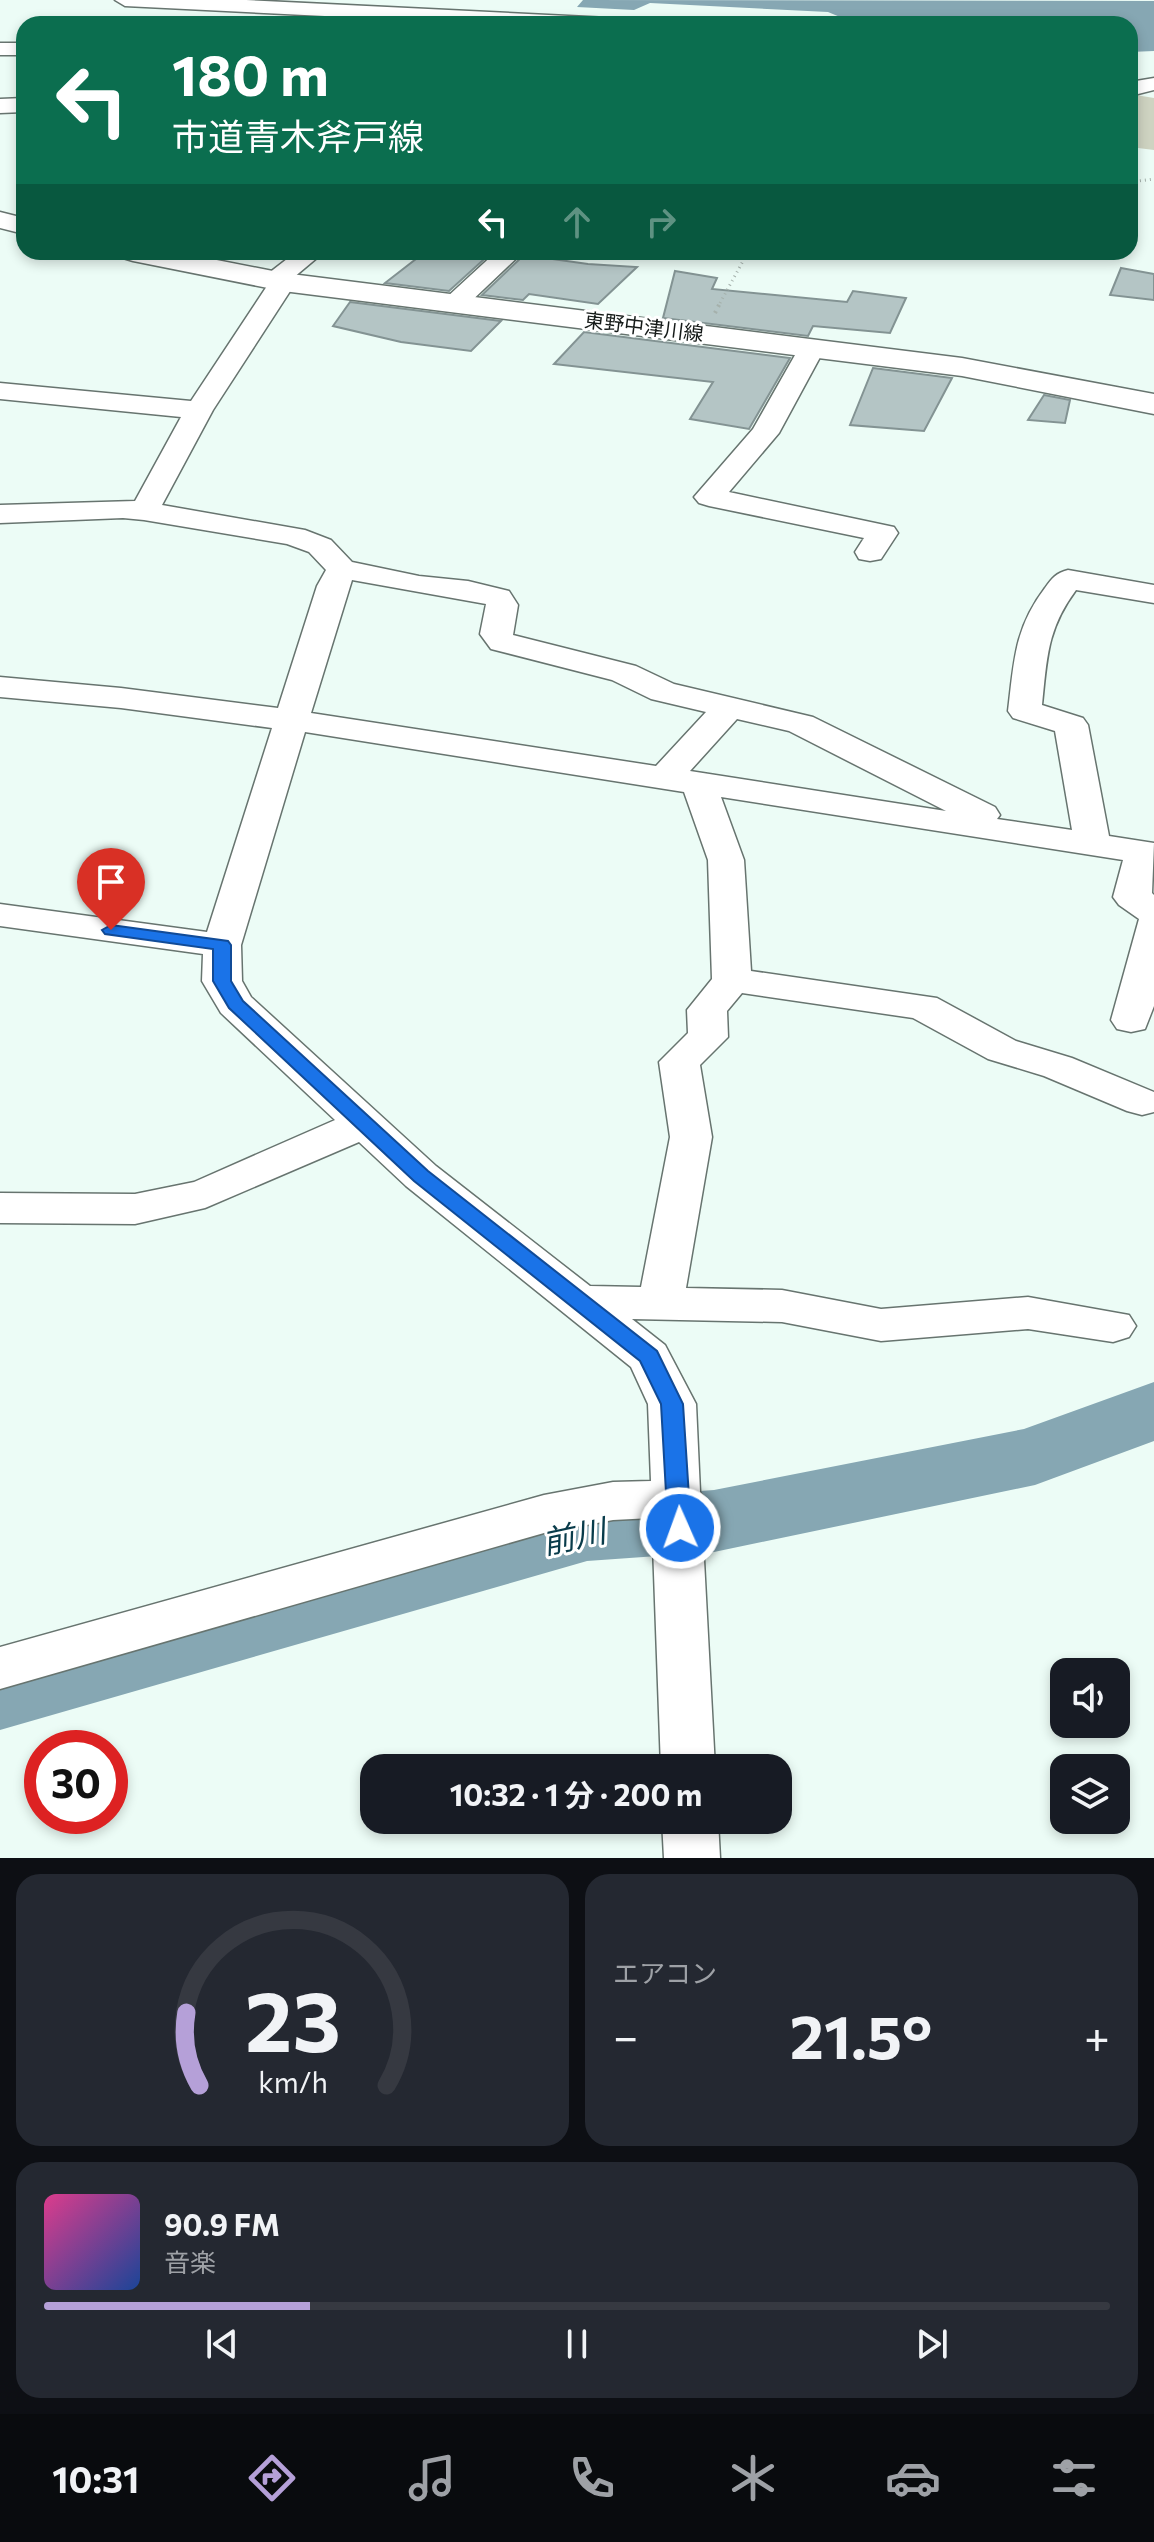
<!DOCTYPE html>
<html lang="ja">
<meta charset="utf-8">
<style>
body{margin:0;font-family:Commissioner,"Noto Sans JP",sans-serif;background:#242831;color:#f1f3f6;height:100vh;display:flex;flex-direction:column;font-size:30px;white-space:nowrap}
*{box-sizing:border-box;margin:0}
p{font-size:26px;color:#9ea1a6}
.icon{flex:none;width:44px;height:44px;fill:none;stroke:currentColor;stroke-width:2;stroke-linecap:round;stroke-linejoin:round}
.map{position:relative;height:1858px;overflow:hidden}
.drawer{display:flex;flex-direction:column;gap:16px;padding:16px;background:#0d0f14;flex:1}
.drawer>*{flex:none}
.guide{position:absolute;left:16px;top:16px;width:1122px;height:244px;border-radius:24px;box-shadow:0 4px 12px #0003;background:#0b6e4f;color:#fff;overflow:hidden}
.tools{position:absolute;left:1050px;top:1658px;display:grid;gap:16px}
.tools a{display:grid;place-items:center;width:80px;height:80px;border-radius:16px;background:#171b24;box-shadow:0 4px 12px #0003;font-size:40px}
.speed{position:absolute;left:24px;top:1730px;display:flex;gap:16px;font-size:40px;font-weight:700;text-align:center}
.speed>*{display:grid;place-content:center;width:104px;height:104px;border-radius:50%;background:#171b24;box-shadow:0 4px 12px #0003;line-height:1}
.speed .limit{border:12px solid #d22;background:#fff;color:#111}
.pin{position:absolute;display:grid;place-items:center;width:68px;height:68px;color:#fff;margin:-82px -34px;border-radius:50% 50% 50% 0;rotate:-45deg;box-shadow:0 0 8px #0007}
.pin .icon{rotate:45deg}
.me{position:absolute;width:88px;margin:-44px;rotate:358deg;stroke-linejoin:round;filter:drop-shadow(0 0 6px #0008)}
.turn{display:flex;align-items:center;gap:28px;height:168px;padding:0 24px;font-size:36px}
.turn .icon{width:104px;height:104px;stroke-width:2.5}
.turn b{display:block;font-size:56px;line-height:68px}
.lanes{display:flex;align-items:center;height:76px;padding:0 24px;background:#0003;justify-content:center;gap:40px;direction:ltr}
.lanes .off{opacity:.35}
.big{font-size:60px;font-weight:700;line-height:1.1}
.drawer .card{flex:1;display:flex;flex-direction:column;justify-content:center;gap:12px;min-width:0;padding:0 28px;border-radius:24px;background:#242831}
.drawer .dial{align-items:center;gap:0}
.dial svg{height:208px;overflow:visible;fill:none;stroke:#363941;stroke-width:7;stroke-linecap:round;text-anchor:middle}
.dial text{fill:#f1f3f6;stroke:none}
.song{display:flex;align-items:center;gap:24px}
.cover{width:96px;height:96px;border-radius:12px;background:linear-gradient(135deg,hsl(330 70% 55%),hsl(220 70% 35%))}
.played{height:8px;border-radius:4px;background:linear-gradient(90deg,#b5a0d8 25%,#363941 25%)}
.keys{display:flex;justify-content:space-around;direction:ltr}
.heat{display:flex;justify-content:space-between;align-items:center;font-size:44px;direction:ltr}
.drawer .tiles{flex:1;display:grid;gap:16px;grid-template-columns:1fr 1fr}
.card:last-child{grid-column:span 2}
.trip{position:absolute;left:360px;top:1754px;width:432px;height:80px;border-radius:24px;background:#171b24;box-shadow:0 4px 12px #0003;font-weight:700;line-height:80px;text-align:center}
.menu{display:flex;height:128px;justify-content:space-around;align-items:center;background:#090b0e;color:#9ea1a6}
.menu .icon{width:56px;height:56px}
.menu .on{color:#b5a0d8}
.menu b{font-size:36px;color:#f1f3f6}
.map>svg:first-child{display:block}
</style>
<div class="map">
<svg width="1154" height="1858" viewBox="0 0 1154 1858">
<rect width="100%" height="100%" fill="#ecfcf6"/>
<!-- green -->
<path fill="#ced3c1" d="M1130 94 1154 98V150L1130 147Z"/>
<!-- water -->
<path fill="#86a7b3" d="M583 0 1154 1V51L1130 52V24H857L828 12 650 3 634 10 577 7Z"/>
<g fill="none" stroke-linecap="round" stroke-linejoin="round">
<!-- river -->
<path fill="#86a7b3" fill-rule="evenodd" d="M1154 1382V1441L1035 1485 714 1552 587 1561 0 1730V1660L587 1499 714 1490 1024 1429Z"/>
</g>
<!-- building -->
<path fill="#b4c5c5" stroke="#839393" stroke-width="2" d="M425 252H492L449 291 385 283Z
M524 255 588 264 637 267 598 304 529 294 523 300 482 295Z
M1121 268 1154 274V300L1110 295Z
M675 271 717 278 712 289 847 302 853 291 906 298 890 333 813 326 808 336 663 318Z
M350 302 501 321 471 351 401 342 333 326Z
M584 332 790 358 749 429 690 419 713 382 554 364Z
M873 368 952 378 924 431 850 425Z
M1044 395 1070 400 1065 423 1028 420Z"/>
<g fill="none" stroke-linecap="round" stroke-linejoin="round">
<!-- minor casing -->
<g stroke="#67746f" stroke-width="3">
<path id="minor" d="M115 0H246L609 18 619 24H486L125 6Z
M0 43H24V55H0Z
M1154 78V90L1130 96V82Z
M24 98V112L0 113V99Z
M296 252H324L293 278 296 282 213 410 162 505 305 530 331 540 352 562 419 576 468 581 509 591 518 605 513 635 636 666 674 684 813 717 995 807 1000 815 997 819 1072 830 1055 731 1013 718 1008 711C1014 662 1014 629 1045 588 1052 578 1056 573 1068 570L1154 585V603L1076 590C1047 629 1047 658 1042 705L1083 718 1088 725 1109 836 1154 843 1152 893 1154 895V1006L1145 1029 1131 1032 1117 1029 1111 1020 1139 919 1119 905 1113 897 1123 860 721 797 744 860 751 971 937 998 1016 1041 1072 1058 1154 1092V1112L1142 1115 1127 1111 1044 1076 988 1059 913 1018 742 993 727 1011 728 1037 700 1065 712 1137 686 1288 782 1290 881 1309 1028 1297 1129 1315 1136 1326 1129 1337 1113 1342 1028 1329 881 1341 782 1322 632 1319 665 1345 696 1404 700 1492 704 1498 701 1503 715 1768H661L652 1518 613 1520 544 1533 0 1689V1647L544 1495 613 1482 651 1481 648 1404 631 1367 406 1186 359 1142 205 1208 135 1224 0 1223V1193L135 1194 194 1182 335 1120 221 1013 202 981 203 954 0 926V904L207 932 272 728 121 708 0 697V677L121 688 278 708 317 586 326 570 309 552 287 544 144 520 123 518 0 523V505L135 501 181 417 0 399V383L191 401 267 286 260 280ZM352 580 486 604 480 634 491 649 612 680 651 699 706 712 656 766 311 713ZM737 719 789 731 946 811 690 771ZM305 732 684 792 708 860 712 979 687 1010 688 1033 659 1062 670 1137 641 1287 590 1286 436 1166 251 997 242 981 241 945Z
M496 252H523L464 308H446L442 303 446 298Z
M812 340 821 342 825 348 779 433 729 492 894 527 898 533 881 559 870 561 859 559 855 552 864 538 709 506 699 503 694 497 753 429 799 348 803 342Z
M662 1820H718L720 1858H664Z"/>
</g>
<!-- major casing -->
<g stroke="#67746f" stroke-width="3">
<path id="major" d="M0 212 24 218V234L0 228Z
M119 252H176L283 273 962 358 1154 394V414L962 376 283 291 133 261 123 258Z"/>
</g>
<!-- path-far1 -->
<path stroke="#a5b1ac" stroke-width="3" stroke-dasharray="1 4" stroke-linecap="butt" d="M1130 182 1154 179
M720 303 748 252"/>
<!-- path -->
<path stroke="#a5b1ac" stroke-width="4" stroke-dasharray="2 5" stroke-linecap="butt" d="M715 313 721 301"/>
<!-- minor -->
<use href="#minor" fill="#fff" fill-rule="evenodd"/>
<!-- major -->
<use href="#major" fill="#fff" fill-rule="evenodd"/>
</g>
<!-- route -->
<path fill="#1a73e8" stroke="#114b97" stroke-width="2" d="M111 925 228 941 231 945V981L243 1001 428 1171 657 1351 683 1404 691 1528 688 1535 680 1537 671 1535 668 1528 661 1404 640 1361 414 1181 229 1008 213 981V949L105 934 102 930Z"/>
<g text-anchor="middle" stroke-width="6" stroke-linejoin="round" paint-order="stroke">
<!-- far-street labels -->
<g font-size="20" fill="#151a18" stroke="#fff">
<text transform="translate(644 327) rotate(7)" y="7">東野中津川線</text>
</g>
<!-- near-water labels -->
<g font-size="32" font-style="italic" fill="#083b4a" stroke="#fff">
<text transform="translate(574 1537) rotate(-12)" y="11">前川</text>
</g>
</g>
</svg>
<div class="tools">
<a><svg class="icon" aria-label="sound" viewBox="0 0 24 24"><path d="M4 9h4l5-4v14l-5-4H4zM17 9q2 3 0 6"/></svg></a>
<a><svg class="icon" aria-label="layers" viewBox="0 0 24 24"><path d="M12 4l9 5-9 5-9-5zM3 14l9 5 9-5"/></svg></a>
</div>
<div class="speed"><div class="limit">30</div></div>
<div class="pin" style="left:111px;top:930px;background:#d93025"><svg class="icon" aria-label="arrive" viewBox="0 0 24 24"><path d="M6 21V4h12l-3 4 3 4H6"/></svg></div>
<svg class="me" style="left:680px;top:1528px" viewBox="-20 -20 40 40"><circle r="17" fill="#1a73e8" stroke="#fff" stroke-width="3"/><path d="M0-11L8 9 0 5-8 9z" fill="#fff"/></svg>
<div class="trip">10:32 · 1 分 · 200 m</div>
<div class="guide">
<div class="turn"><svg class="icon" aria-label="left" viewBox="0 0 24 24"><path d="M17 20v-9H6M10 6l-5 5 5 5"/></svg><div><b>180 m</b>市道青木斧戸線</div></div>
<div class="lanes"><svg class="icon" aria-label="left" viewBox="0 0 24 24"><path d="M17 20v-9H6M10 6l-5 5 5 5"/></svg><svg class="icon off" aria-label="ahead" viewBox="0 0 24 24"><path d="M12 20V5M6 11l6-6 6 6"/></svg><svg class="icon off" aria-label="right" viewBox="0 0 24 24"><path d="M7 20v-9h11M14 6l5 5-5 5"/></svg></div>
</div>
</div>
<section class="drawer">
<div class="tiles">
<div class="card dial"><svg viewBox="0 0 100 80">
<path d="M14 69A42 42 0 1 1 86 69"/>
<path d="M14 69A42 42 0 0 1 9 41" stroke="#b5a0d8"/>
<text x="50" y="56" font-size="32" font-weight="700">23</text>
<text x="50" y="72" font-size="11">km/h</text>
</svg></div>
<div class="card"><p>エアコン</p>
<div class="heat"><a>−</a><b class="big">21.5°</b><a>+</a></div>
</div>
<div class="card">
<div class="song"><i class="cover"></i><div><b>90.9 FM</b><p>音楽</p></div></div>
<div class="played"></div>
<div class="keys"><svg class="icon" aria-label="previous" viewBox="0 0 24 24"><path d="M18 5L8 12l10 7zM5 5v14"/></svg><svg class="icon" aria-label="pause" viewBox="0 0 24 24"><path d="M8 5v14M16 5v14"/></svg><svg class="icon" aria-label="next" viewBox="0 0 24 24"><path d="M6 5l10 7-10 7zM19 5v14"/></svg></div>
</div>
</div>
</section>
<nav class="menu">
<b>10:31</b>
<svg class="icon on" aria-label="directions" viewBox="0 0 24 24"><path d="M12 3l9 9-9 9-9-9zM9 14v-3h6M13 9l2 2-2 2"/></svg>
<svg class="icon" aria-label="music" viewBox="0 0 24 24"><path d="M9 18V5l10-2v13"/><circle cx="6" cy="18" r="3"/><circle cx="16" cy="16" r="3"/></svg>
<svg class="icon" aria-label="phone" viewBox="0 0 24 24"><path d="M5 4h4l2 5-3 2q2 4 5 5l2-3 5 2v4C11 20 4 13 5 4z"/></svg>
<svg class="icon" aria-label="climate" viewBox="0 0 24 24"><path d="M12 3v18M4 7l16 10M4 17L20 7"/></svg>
<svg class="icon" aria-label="car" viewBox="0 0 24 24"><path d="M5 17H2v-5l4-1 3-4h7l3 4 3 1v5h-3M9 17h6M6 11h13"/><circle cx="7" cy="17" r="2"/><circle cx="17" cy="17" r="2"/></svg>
<svg class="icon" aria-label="filters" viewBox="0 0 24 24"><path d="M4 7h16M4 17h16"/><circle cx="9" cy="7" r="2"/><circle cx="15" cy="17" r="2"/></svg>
</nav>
